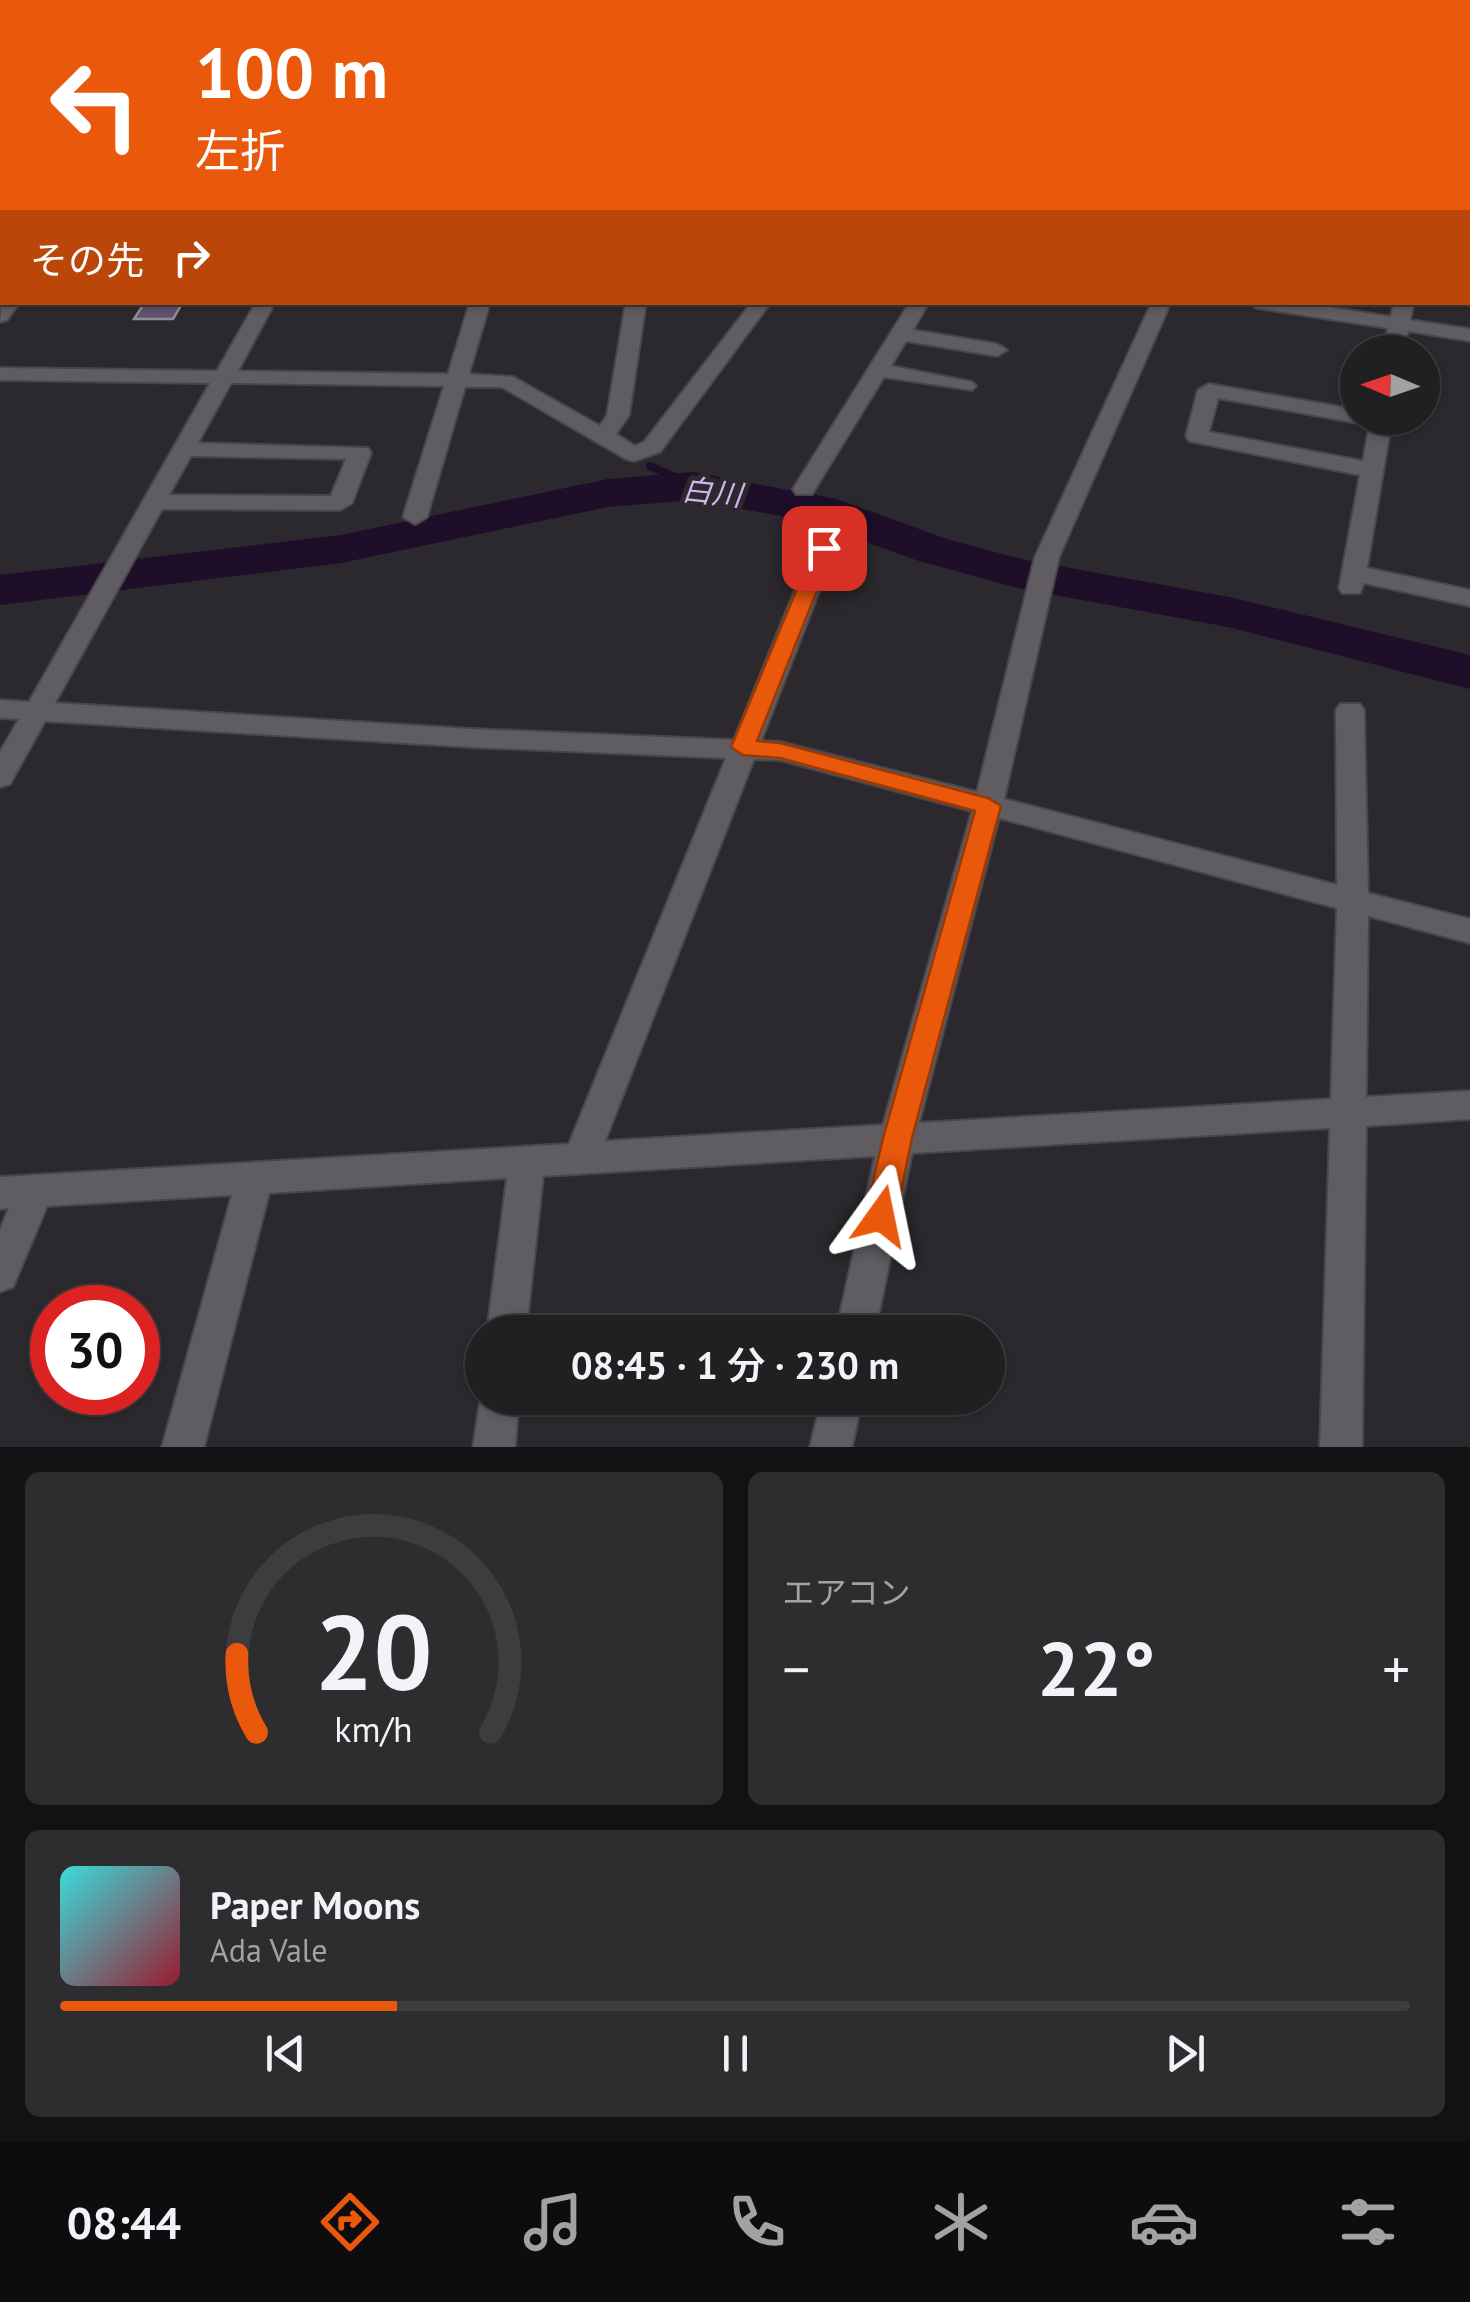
<!DOCTYPE html>
<html lang="ja">
<meta charset="utf-8">
<style>
body{margin:0;font-family:"PT Sans","Noto Sans JP",sans-serif;background:#2d2c2f;color:#f1f3f6;height:100vh;display:flex;flex-direction:column;font-size:38px;white-space:nowrap}
*{box-sizing:border-box;margin:0}
p{font-size:32px;color:#a2a2a5}
.icon{flex:none;width:55px;height:55px;fill:none;stroke:currentColor;stroke-width:2;stroke-linecap:round;stroke-linejoin:round}
.map{position:relative;height:1447px;overflow:hidden}
.sheet{display:flex;flex-direction:column;gap:25px;padding:25px;background:#121113;flex:1}
.sheet>*{flex:none}
.banner{position:absolute;left:0px;top:0px;width:1470px;height:305px;box-shadow:0 2px 8px #0004,0 0 0 2px #3d3d40;background:#ea580c;color:#fff;overflow:hidden}
.needle{width:65px;rotate:272deg}
.tools{position:absolute;left:1340px;top:335px;display:grid;gap:20px}
.tools a{display:grid;place-items:center;width:100px;height:100px;border-radius:50%;background:#201f22;box-shadow:0 2px 8px #0004,0 0 0 2px #3d3d40;font-size:50px}
.speed{position:absolute;left:30px;top:1285px;display:flex;gap:20px;font-size:50px;font-weight:700;text-align:center}
.speed>*{display:grid;place-content:center;width:130px;height:130px;border-radius:50%;background:#201f22;box-shadow:0 2px 8px #0004,0 0 0 2px #3d3d40;line-height:1}
.speed .limit{border:15px solid #d22;background:#fff;color:#111}
.pin{position:absolute;display:grid;place-items:center;width:85px;height:85px;color:#fff;margin:-42px;border-radius:20px;box-shadow:0 5px 15px #0006}
.me{position:absolute;width:110px;margin:-55px;rotate:12deg;stroke-linejoin:round;filter:drop-shadow(0 0 8px #0008)}
.turn{display:flex;align-items:center;gap:35px;height:210px;padding:0 30px;font-size:45px}
.turn .icon{width:130px;height:130px;stroke-width:2.5}
.turn b{display:block;font-size:70px;line-height:85px}
.then{display:flex;align-items:center;height:95px;padding:0 30px;background:#0003;gap:20px;font-size:38px}
.big{font-size:75px;font-weight:600;line-height:1.1}
.sheet .widget{flex:1;display:flex;flex-direction:column;justify-content:center;gap:15px;min-width:0;padding:0 35px;border-radius:15px;background:#2d2c2f}
.sheet .dial{align-items:center;gap:0}
.dial svg{height:260px;overflow:visible;fill:none;stroke:#3d3d40;stroke-width:7;stroke-linecap:round;text-anchor:middle}
.dial text{fill:#f1f3f6;stroke:none}
.song{display:flex;align-items:center;gap:30px}
.cover{width:120px;height:120px;border-radius:15px;background:linear-gradient(135deg,hsl(180 70% 55%),hsl(350 70% 35%))}
.played{height:10px;border-radius:5px;background:linear-gradient(90deg,#ea580c 25%,#3d3d40 25%)}
.keys{display:flex;justify-content:space-around;direction:ltr}
.heat{display:flex;justify-content:space-between;align-items:center;font-size:55px;direction:ltr}
.sheet .tiles{flex:1;display:grid;gap:25px;grid-template-columns:1fr 1fr}
.widget:last-child{grid-column:span 2}
.trip{position:absolute;left:465px;top:1315px;width:540px;height:100px;border-radius:50px;background:#201f22;box-shadow:0 2px 8px #0004,0 0 0 2px #3d3d40;font-weight:600;line-height:100px;text-align:center}
.dock{display:flex;height:160px;justify-content:space-around;align-items:center;background:#0d0c0e;color:#a2a2a5}
.dock .icon{width:70px;height:70px}
.dock .on{color:#ea580c}
.dock b{font-size:45px;color:#f1f3f6}
.map>svg:first-child{display:block}
</style>
<div class="map">
<svg width="1470" height="1447" viewBox="0 0 1470 1447">
<rect width="100%" height="100%" fill="#2b292d"/>
<!-- built -->
<path fill="#332e38" d="M448 0H977L978 2H447Z"/>
<g fill="none" stroke-linecap="round" stroke-linejoin="round">
<!-- stream -->
<path stroke="#1e0e2a" stroke-width="8" d="M650 466 694 486"/>
<!-- river -->
<path fill="#1e0e2a" fill-rule="evenodd" d="M0 55H2V73H0Z
M1468 67H1470V85H1468Z
M694 472 836 499 950 540 1026 560 1229 597 1470 655V689L1228 627 1022 589 916 560 808 521 694 500 608 507 341 563 0 605V575L341 535 608 479Z"/>
</g>
<!-- building -->
<path fill="#615072" stroke="#908e93" stroke-width="2.5" d="M30 0H336L27 2Z
M858 0H961L962 2H859Z
M1051 0H1199L1201 2H1052Z
M145 302H183L173 319H134Z"/>
<g fill="none" stroke-linecap="round" stroke-linejoin="round">
<!-- service casing -->
<g stroke="#48464a" stroke-width="5">
<path id="service" d="M568 0H576L574 2H568Z
M713 0H721V2H714Z
M982 0H990L991 2H984Z"/>
</g>
<!-- minor casing -->
<g stroke="#48464a" stroke-width="4">
<path id="minor" d="M0 146H2V156H0Z
M0 206H2V216H0Z
M1468 214H1470V226H1468Z
M2 300 20 302 7 320 0 322Z
M256 302H275L238 371 448 374 470 302H490L469 374 513 377 600 426 607 415 626 302H646L629 415 616 434 635 446 644 442 752 302H771L660 452 634 461 626 459 502 387H465L427 517 415 524 403 517 444 386 231 383 198 443 368 448 371 453 352 503 340 510 162 509 55 703 471 729 734 740 812 548 824 541 836 548 761 741 780 742 977 792 1035 557 1152 302H1171L1059 557 1004 799 1337 885 1336 710 1340 704H1360L1364 710 1368 893 1470 919V943L1368 916 1366 1097 1470 1091V1119L1366 1126 1362 1447H1320L1330 1128 912 1153 875 1332H836L875 1156 543 1176 526 1332H487L507 1178 269 1193 204 1447H162L232 1195 47 1206 13 1287 0 1292V1230L9 1208 0 1209V1177L569 1144 726 758 471 747 45 721 10 784 0 787V752L19 719 0 718V700L29 702 210 383 0 380V368L217 371ZM191 456 346 459 331 496 169 495ZM754 759 780 760 972 811 883 1125 605 1141ZM999 818 1337 908 1331 1099 919 1123Z
M910 302H929L913 330 997 344 1007 350 997 356 906 341 891 366 972 382 976 386 972 390 884 377 812 494H796L793 489Z
M1248 302H1298L1391 317 1394 302H1414L1410 320 1470 329V341L1408 331 1403 352H1383L1388 328 1257 308Z
M1209 384 1358 410V418H1368L1366 422 1358 423 1218 398 1209 432 1363 461 1371 418H1392L1367 568 1470 590V606L1364 583 1360 593H1342L1339 588 1360 475 1189 441 1186 436 1198 390Z
M482 1389V1398H519L515 1447H473Z
M822 1398H862L852 1447H810Z"/>
</g>
<!-- tertiary casing -->
<g stroke="#48464a" stroke-width="4">
<path id="tertiary" d="M1240 0H1254L1255 2H1242Z
M1468 10H1470V18H1468Z"/>
</g>
<!-- primary casing -->
<g stroke="#48464a" stroke-width="4">
<path id="primary" d="M0 67H2V75H0Z
M1470 79V89H1468V80Z"/>
</g>
<!-- service -->
<use href="#service" fill="#5f5d62" fill-rule="evenodd"/>
<!-- minor -->
<use href="#minor" fill="#5f5d62" fill-rule="evenodd"/>
<!-- tertiary -->
<use href="#tertiary" fill="#5f5d62" fill-rule="evenodd"/>
<!-- primary -->
<use href="#primary" fill="#966fb7" fill-rule="evenodd"/>
</g>
<!-- route -->
<path fill="#ea580c" stroke="#983908" stroke-width="2.5" d="M824 542 834 548 757 741 780 743 988 798 1001 806 912 1138 896 1216 892 1225 881 1229 870 1225 865 1216 883 1138 975 811 780 758 743 755 731 747 814 548Z"/>
<g text-anchor="middle" stroke-width="10" stroke-linejoin="round" paint-order="stroke">
<!-- water labels -->
<g font-size="30" font-style="italic" fill="#d2b4ef" stroke="#2b292d">
<text transform="translate(712 493) rotate(6)" y="10">白川</text>
</g>
</g>
</svg>
<div class="tools">
<a><svg class="needle" viewBox="-14 -14 28 28"><path d="M0-13l5 13h-10z" fill="#e53935"/><path d="M0 13l5-13h-10z" fill="#a2a2a5"/></svg></a>
</div>
<div class="speed"><div class="limit">30</div></div>
<div class="pin" style="left:824px;top:548px;background:#d93025"><svg class="icon" aria-label="arrive" viewBox="0 0 24 24"><path d="M6 21V4h12l-3 4 3 4H6"/></svg></div>
<svg class="me" style="left:881px;top:1216px" viewBox="-20 -20 40 40"><path d="M0-17L14 15 0 8-14 15z" fill="#ea580c" stroke="#fff" stroke-width="4"/></svg>
<div class="trip">08:45 · 1 分 · 230 m</div>
<div class="banner">
<div class="turn"><svg class="icon" aria-label="left" viewBox="0 0 24 24"><path d="M17 20v-9H6M10 6l-5 5 5 5"/></svg><div><b>100 m</b>左折</div></div>
<div class="then">その先<svg class="icon" aria-label="right" viewBox="0 0 24 24"><path d="M7 20v-9h11M14 6l5 5-5 5"/></svg></div>
</div>
</div>
<section class="sheet">
<div class="tiles">
<div class="widget dial"><svg viewBox="0 0 100 80">
<path d="M14 69A42 42 0 1 1 86 69"/>
<path d="M14 69A42 42 0 0 1 8 45" stroke="#ea580c"/>
<text x="50" y="56" font-size="32" font-weight="700">20</text>
<text x="50" y="72" font-size="11">km/h</text>
</svg></div>
<div class="widget"><p>エアコン</p>
<div class="heat"><a>−</a><b class="big">22°</b><a>+</a></div>
</div>
<div class="widget">
<div class="song"><i class="cover"></i><div><b>Paper Moons</b><p>Ada Vale</p></div></div>
<div class="played"></div>
<div class="keys"><svg class="icon" aria-label="previous" viewBox="0 0 24 24"><path d="M18 5L8 12l10 7zM5 5v14"/></svg><svg class="icon" aria-label="pause" viewBox="0 0 24 24"><path d="M8 5v14M16 5v14"/></svg><svg class="icon" aria-label="next" viewBox="0 0 24 24"><path d="M6 5l10 7-10 7zM19 5v14"/></svg></div>
</div>
</div>
</section>
<nav class="dock">
<b>08:44</b>
<svg class="icon on" aria-label="directions" viewBox="0 0 24 24"><path d="M12 3l9 9-9 9-9-9zM9 14v-3h6M13 9l2 2-2 2"/></svg>
<svg class="icon" aria-label="music" viewBox="0 0 24 24"><path d="M9 18V5l10-2v13"/><circle cx="6" cy="18" r="3"/><circle cx="16" cy="16" r="3"/></svg>
<svg class="icon" aria-label="phone" viewBox="0 0 24 24"><path d="M5 4h4l2 5-3 2q2 4 5 5l2-3 5 2v4C11 20 4 13 5 4z"/></svg>
<svg class="icon" aria-label="climate" viewBox="0 0 24 24"><path d="M12 3v18M4 7l16 10M4 17L20 7"/></svg>
<svg class="icon" aria-label="car" viewBox="0 0 24 24"><path d="M5 17H2v-5l4-1 3-4h7l3 4 3 1v5h-3M9 17h6M6 11h13"/><circle cx="7" cy="17" r="2"/><circle cx="17" cy="17" r="2"/></svg>
<svg class="icon" aria-label="filters" viewBox="0 0 24 24"><path d="M4 7h16M4 17h16"/><circle cx="9" cy="7" r="2"/><circle cx="15" cy="17" r="2"/></svg>
</nav>
